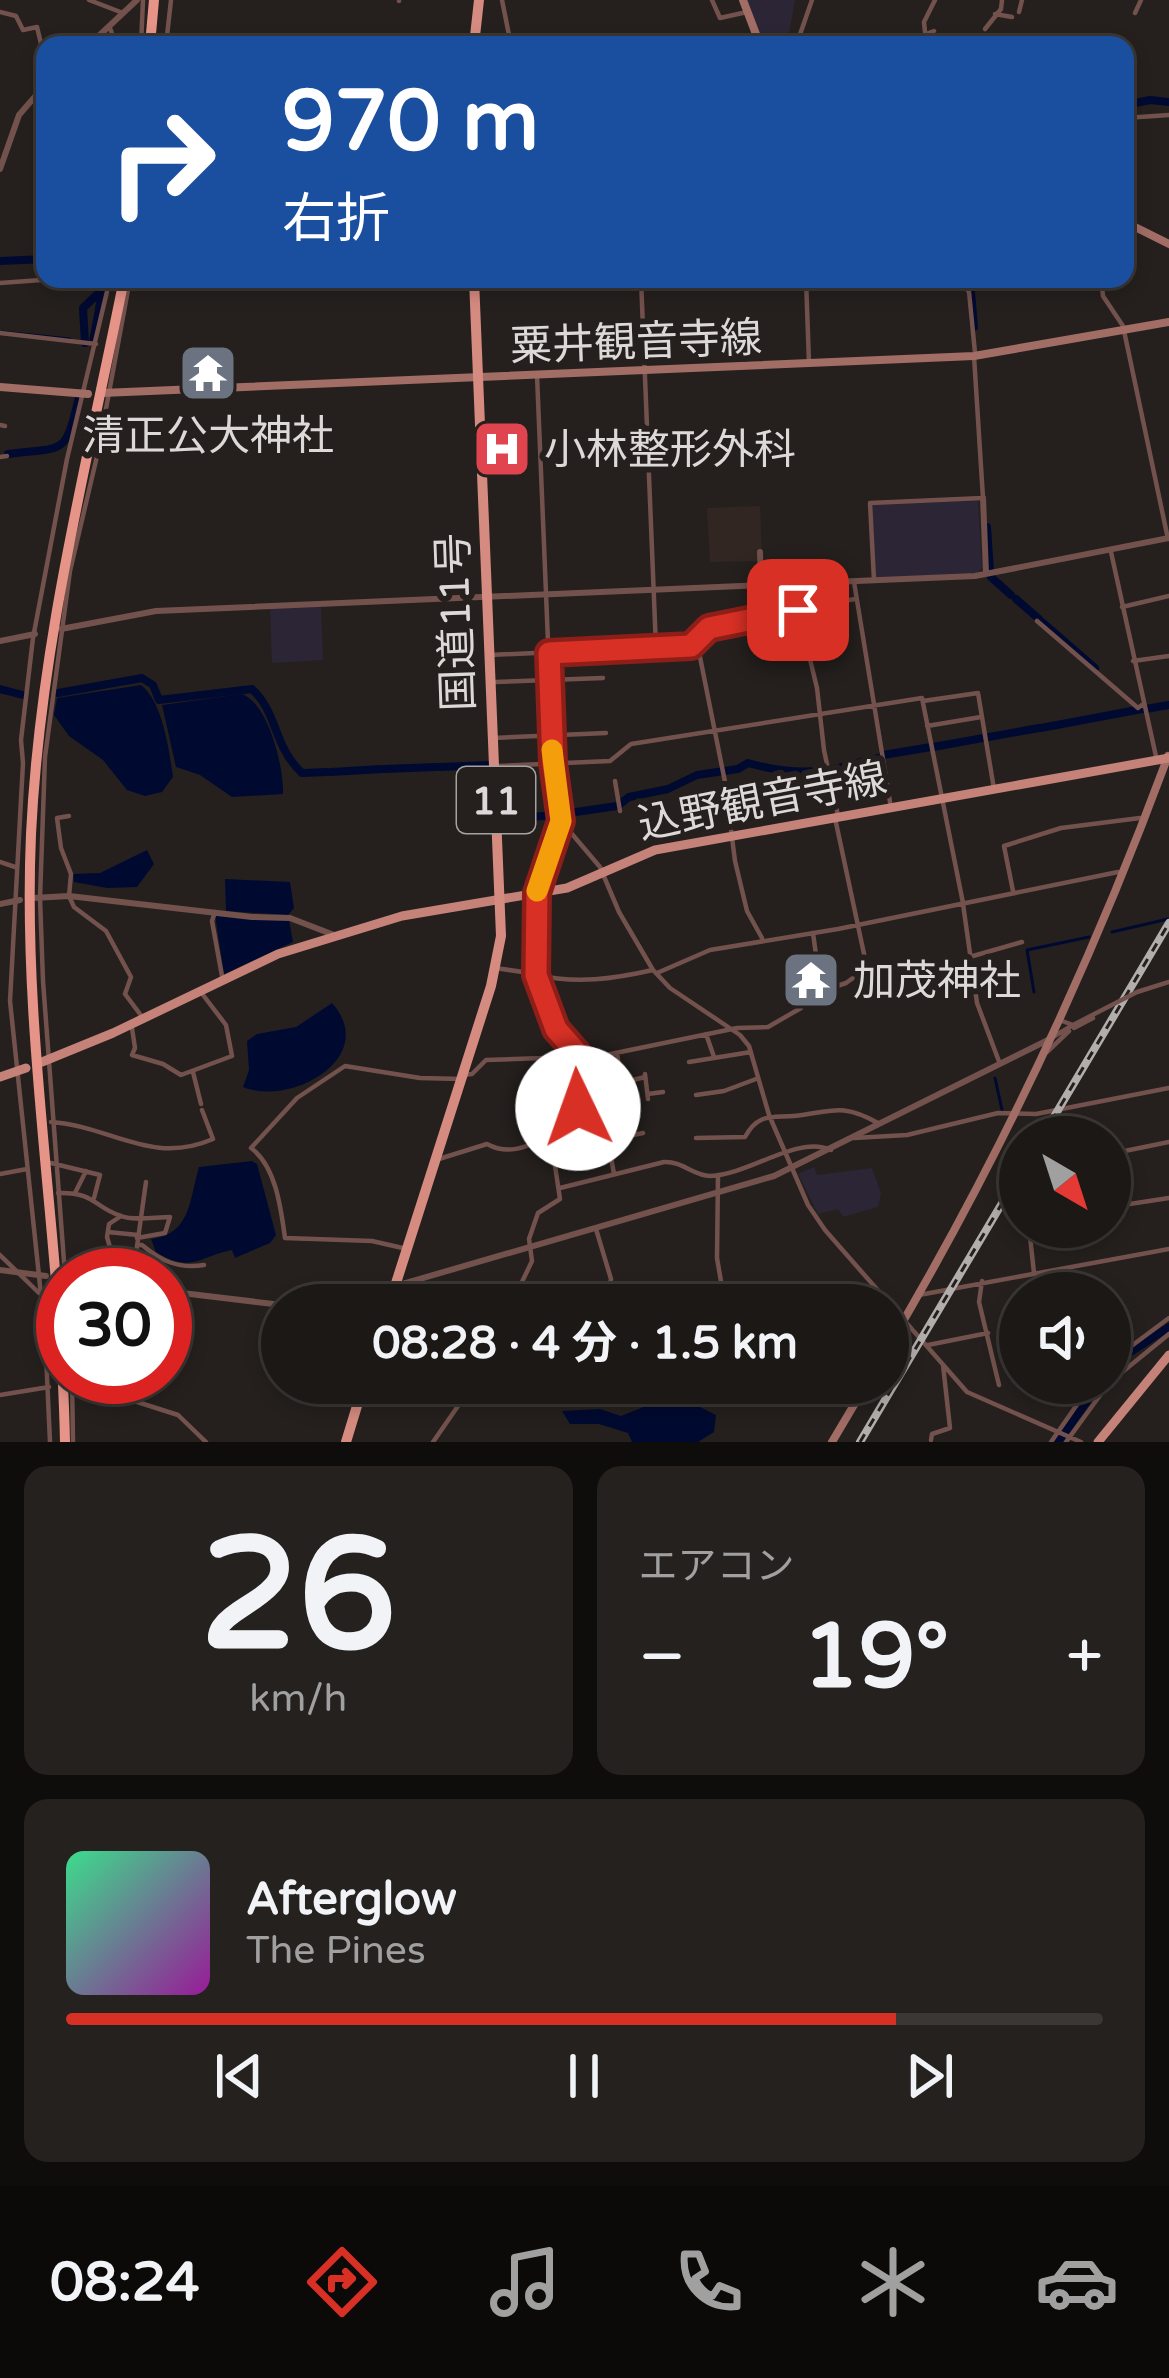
<!DOCTYPE html>
<html lang="ja">
<meta charset="utf-8">
<style>
body{margin:0;font-family:"Varela Round","Noto Sans JP",sans-serif;background:#25211f;color:#f1f3f6;height:100vh;display:flex;flex-direction:column;font-size:45px;white-space:nowrap}
*{box-sizing:border-box;margin:0}
p{font-size:39px;color:#a0a0a1}
.icon{flex:none;width:66px;height:66px;fill:none;stroke:currentColor;stroke-width:2;stroke-linecap:round;stroke-linejoin:round}
.map{position:relative;height:1442px;overflow:hidden}
.details{display:flex;flex-direction:column;gap:24px;padding:24px;background:#0f0d0c;flex:1}
.details>*{flex:none}
.guide{position:absolute;left:36px;top:36px;width:1098px;height:252px;border-radius:24px;box-shadow:0 6px 18px #0003,0 0 0 3px #3a3735;background:#1a4fa0;color:#fff;overflow:hidden}
.needle{width:78px;rotate:141deg}
.controls{position:absolute;left:999px;top:1116px;display:grid;gap:24px}
.controls a{display:grid;place-items:center;width:132px;height:132px;border-radius:50%;background:#1c1816;box-shadow:0 6px 18px #0003,0 0 0 3px #3a3735;font-size:60px}
.speed{position:absolute;left:36px;top:1248px;display:flex;gap:24px;font-size:60px;font-weight:700;text-align:center}
.speed>*{display:grid;place-content:center;width:156px;height:156px;border-radius:50%;background:#1c1816;box-shadow:0 6px 18px #0003,0 0 0 3px #3a3735;line-height:1}
.speed .limit{border:18px solid #d22;background:#fff;color:#111}
.pin{position:absolute;display:grid;place-items:center;width:102px;height:102px;color:#fff;margin:-51px;border-radius:24px;box-shadow:0 6px 18px #0006}
.me{position:absolute;width:132px;margin:-66px;rotate:357deg;stroke-linejoin:round;filter:drop-shadow(0 0 9px #0008)}
.turn{display:flex;align-items:center;gap:42px;height:252px;padding:0 48px;font-size:54px}
.turn .icon{width:156px;height:156px;stroke-width:2.5}
.turn b{display:block;font-size:84px;line-height:102px}
.big{font-size:90px;font-weight:700;line-height:1.1}
.details .tile{flex:1;display:flex;flex-direction:column;justify-content:center;gap:18px;min-width:0;padding:0 42px;border-radius:24px;background:#25211f}
.details .dial{align-items:center;gap:0}
.dial b{font-size:156px;line-height:1}
.song{display:flex;align-items:center;gap:36px}
.cover{width:144px;height:144px;border-radius:18px;background:linear-gradient(135deg,hsl(150 70% 55%),hsl(300 70% 35%))}
.played{height:12px;border-radius:6px;background:linear-gradient(90deg,#d93025 80%,#3a3735 80%)}
.keys{display:flex;justify-content:space-around;direction:ltr}
.heat{display:flex;justify-content:space-between;align-items:center;font-size:66px;direction:ltr}
.details .tiles{flex:1;display:grid;gap:24px;grid-template-columns:1fr 1fr}
.tile:last-child{grid-column:span 2}
.trip{position:absolute;left:261px;top:1284px;width:648px;height:120px;border-radius:60px;background:#1c1816;box-shadow:0 6px 18px #0003,0 0 0 3px #3a3735;font-weight:700;line-height:120px;text-align:center}
.dock{display:flex;height:192px;justify-content:space-around;align-items:center;background:#0b0a09;color:#a0a0a1}
.dock .icon{width:84px;height:84px}
.dock .current{color:#d93025}
.dock b{font-size:54px;color:#f1f3f6}
.map>svg:first-child{display:block}
</style>
<div class="map">
<svg width="1169" height="1442" viewBox="0 0 1169 1442">
<rect width="100%" height="100%" fill="#25201e"/>
<!-- built -->
<path fill="#312621" d="M760 506 762 561 710 562 707 508Z"/>
<!-- education -->
<path fill="#2b2535" d="M746 0H795L788 41 761 39Z
M978 501 982 568 977 573 875 578 872 504Z
M321 606 323 660 272 663 270 608Z
M814 1167 817 1175 872 1168 881 1193 878 1207 843 1217 838 1209 818 1214 798 1174Z"/>
<!-- water -->
<path fill="#000a30" d="M141 685C163 702 169 750 173 777L162 792 145 796 127 790 103 760 69 736 54 715 57 698Z
M242 694C269 704 284 768 283 794L232 797 200 775 176 767 162 705Z
M147 850 154 864 137 887 107 888 74 882 73 874 100 873Z
M225 879 290 882 294 908 288 915 226 911Z
M215 915 289 920 293 942 224 974Z
M332 1003C380 1057 291 1107 243 1087L249 1070 247 1041 257 1034 296 1027Z
M252 1161 257 1164 276 1235 270 1243 235 1258 232 1250C200 1256 191 1274 156 1252L151 1239C191 1234 189 1201 199 1167Z
M686 1400 716 1415 714 1432 698 1442H632L628 1433 599 1424H570L562 1411 600 1409 621 1416 651 1404Z"/>
<g fill="none" stroke-linecap="round" stroke-linejoin="round">
<!-- stream -->
<path stroke="#000a30" stroke-width="3" d="M2 332 70 339
M1112 932 1168 919
M1034 992 1027 950 1089 937
M995 1078 1002 1110"/>
<!-- river -->
<path stroke="#000a30" stroke-width="8" d="M1125 105 1150 100 1169 102
M0 261 45 259
M960 279 971 292 974 327
M93 342 103 287
M85 343 83 308 108 284
M8 454C66 447 65 456 79 397
M987 527 990 571
M991 577 1011 595
M1016 599 1039 619
M1042 622 1095 668
M0 689 23 695
M58 693 142 678 153 685 159 700 252 689C278 713 273 746 302 773L327 772
M1146 709 1169 705
M1041 728 1142 709
M933 747 1039 728
M883 755 931 747
M440 767 491 765
M385 769 436 767
M331 772 382 769
M620 804 629 797 668 789 697 775 738 769 748 763C776 771 805 774 834 769 851 766 864 759 881 758
M562 814 617 806
M501 819 557 815
M1110 1372 1123 1357 1169 1327
M1058 1442 1100 1383"/>
<!-- minor -->
<path stroke="#73524d" stroke-width="4.5" d="M89 0 123 13
M399 0V1
M502 0 511 45
M712 0 720 18 747 12
M0 12 16 16 23 30 37 27 45 60
M1019 12 1022 0
M1135 13 1141 0
M995 14 1012 17
M110 28 116 45
M985 29 1001 9 1002 0
M925 32 924 22 935 0
M797 43 812 0
M141 45 143 0
M166 45 171 0
M898 45 934 31
M1125 118 1169 115
M641 279 656 648
M806 279 809 363
M958 279 969 292 975 353
M1101 279 1103 296 1123 326 1168 539
M0 283 55 279
M0 333 96 344
M0 425 5 426
M0 457 7 456
M1111 552 1157 761
M874 580 870 503 983 498 974 356
M854 582 891 808
M1122 607 1169 596
M798 610 817 688 824 750 838 816
M1037 621 1138 708 1142 705
M697 642 725 782 735 861 747 911 762 938
M490 655 691 646 709 628 727 622 855 599
M1133 661 1169 656
M495 682 603 678
M923 701 978 693 994 789
M927 726 981 717
M493 738 606 733
M498 766 610 761 631 744 922 698 963 903
M615 781 620 811
M69 816 57 818 61 848 71 874 69 896 74 907 106 931 131 977 125 994 143 1018
M561 821 600 867 619 912 653 970 670 988 740 1035 749 1046 769 1115 808 1205 825 1230 967 1392 1081 1442
M0 862 15 867
M1013 891 1004 846 1061 828 1140 818
M963 904 977 1003 1000 1064
M215 912 212 921 222 976
M973 956 1022 942
M495 968 537 974
M657 973 710 950 838 929 1118 872
M536 975C577 984 613 979 653 970
M802 998 846 983 867 968 835 818
M802 998 792 967 816 955 813 933
M132 1028 135 1048 132 1055 163 1064 181 1075 232 1056 226 1025 200 991
M706 1034 714 1057
M1053 1037 1073 1025 1062 1021
M1047 1052 1069 1031
M617 1053 622 1088
M689 1062 751 1052
M193 1072 201 1104
M645 1074 648 1099
M463 1075 472 1074 486 1060 601 1056 737 1028 768 1027 801 1008 802 998
M621 1083 645 1077
M648 1094 663 1092
M696 1095 724 1091 756 1079
M565 1114 579 1126H585
M51 1122C111 1126 151 1166 213 1139L202 1110
M1045 1137 1060 1111
M696 1138 745 1137C758 1113 771 1118 794 1116 831 1112 841 1102 878 1123
M854 1138 907 1135 998 1113 1036 1114 1169 1088
M608 1140 643 1133
M1110 1154 1169 1142
M439 1159 487 1144C507 1155 525 1148 546 1138
M593 1160 587 1127 605 1123 614 1174
M587 1161 611 1157
M51 1163 100 1175 94 1198
M0 1174 27 1169
M718 1175 717 1258 725 1305
M560 1188 664 1162C682 1161 694 1176 710 1176 751 1174 797 1135 831 1150
M58 1193C96 1192 93 1207 121 1216 134 1221 155 1217 170 1217L165 1233 137 1238
M75 1193 86 1171
M1110 1207 1169 1198
M121 1216 109 1224 107 1237 116 1268 158 1272 160 1260
M1029 1227 1034 1273
M596 1229 611 1279 606 1305
M108 1232 138 1235
M137 1245H142C161 1261 178 1269 204 1265
M407 1249 372 1241 285 1238C281 1209 276 1166 251 1148L297 1098 345 1066 420 1078 461 1079
M113 1250 136 1252
M0 1255 39 1293
M65 1275 43 981 40 898 45 757 70 571 98 452 130 279
M133 1275 146 1182
M982 1281 979 1302 999 1385
M919 1295 1169 1249
M511 1305 532 1261 529 1239 538 1213 560 1199 549 1126 554 1116 578 1108 582 1084 579 1058 556 1029 536 975 537 893 561 821 553 763 537 375
M750 1305H756
M872 1305 886 1298
M165 1326 168 1335
M928 1345 988 1333
M1110 1362 1169 1318
M72 1377 73 1442
M114 1377 128 1399 178 1415 206 1442
M1110 1382 1169 1334
M362 1390 452 1383
M0 1395 49 1387
M931 1440 932 1434 950 1428 943 1365
M50 1442 45 1333 10 1001 23 763 21 740 33 638 67 459 110 279
M433 1442 474 1383
M1051 1442 1092 1383
M1066 1442 1109 1383"/>
<!-- tertiary -->
<path stroke="#73524d" stroke-width="6" d="M89 45 137 0
M0 169 19 115 45 85
M983 498 986 573
M760 552 761 585
M61 629 156 611 975 576 1169 538
M0 641 35 634
M33 898 69 896 252 917 290 918 334 935
M0 904 20 900
M0 1270 46 1276
M165 1291 282 1305
M330 1305 774 1176 1050 1039"/>
<!-- secondary -->
<path stroke="#a16d65" stroke-width="8" d="M743 0 759 42 800 45
M1125 222 1169 244
M0 387 88 394
M102 393 974 356 1169 322
M888 1347C1000 1158 1092 962 1168 756
M832 1442 867 1383"/>
<!-- primary -->
<path stroke="#c58278" stroke-width="9" d="M42 1062 113 1033 278 954 402 916 567 888 655 850 1169 758
M0 1077 26 1068
M1098 1442 1169 1355"/>
<!-- trunk -->
<path stroke="#d68b80" stroke-width="10" d="M474 45 479 0
M389 1305 491 986 501 936 474 279
M346 1442 364 1383"/>
<!-- motorway -->
<path stroke="#e69488" stroke-width="10" d="M150 45 154 0
M65 1442C61 1239 22 1038 31 834 40 645 87 464 124 279"/>
<!-- rail casing -->
<g stroke="#b2aeac" stroke-width="8">
<path id="rail" d="M1042 1137 1169 923
M860 1442 1020 1173"/>
</g>
<!-- rail -->
<use href="#rail" stroke="#25201e" stroke-width="3" stroke-dasharray="9" stroke-linecap="butt"/>
<!-- minor-bridge -->
<path stroke="#73524d" stroke-width="4.5" d="M1073 1025 1137 992 1169 982
M1074 1028 1093 1018"/>
</g>
<g fill="none" stroke-linecap="round" stroke-linejoin="round">
<!-- route casing -->
<g stroke="#8d1f18" stroke-width="30">
<path id="route" d="M578 1108 582 1084 578 1054 556 1029 536 975 537 893 561 821 553 763 549 653 691 646 709 628 798 610"/>
</g>
<!-- route -->
<use href="#route" stroke="#d93025" stroke-width="21"/>
<!-- slow -->
<path stroke="#f59e0b" stroke-width="21" d="M537 891 561 821 552 750"/>
</g>
<!-- icons -->
<defs>
<g id="temple-square" transform="scale(3)"><rect x="-9" y="-9" width="18" height="18" rx="4" fill="#6b7280" stroke="#25201e"/><path d="M0-6L5-2H3V0L6.5 2.5H4V6H1.5V3h-3V6H-4V2.5H-6.5L-3 0V-2H-5Z" fill="#fff"/></g>
<g id="hospital-square" transform="scale(3)"><rect x="-9" y="-9" width="18" height="18" rx="4" fill="#e0444e" stroke="#25201e"/><path d="M-5-5h3v3.5h4V-5h3V5h-3V1.5h-4V5h-3Z" fill="#fff"/></g>
</defs>
<g fill-rule="evenodd">
<use href="#temple-square" x="208" y="373"/>
<use href="#hospital-square" x="502" y="449"/>
<use href="#temple-square" x="811" y="980"/>
</g>
<g text-anchor="middle" stroke-width="12" stroke-linejoin="round" paint-order="stroke">
<!-- shield labels -->
<rect fill="#25201e" stroke="#a6a2a0" stroke-width="3" x="457" y="767" width="78" height="66" rx="9"/>
<g font-size="39" font-weight="bold" fill="#ddd9d8">
<text x="496" y="814">11</text>
</g>
<!-- street labels -->
<g font-size="42" fill="#ddd9d8" stroke="#25201e">
<text transform="translate(636 341) rotate(-2)" y="15">粟井観音寺線</text>
<text transform="translate(455 622) rotate(-92)" y="15">国道11号</text>
<text transform="translate(762 800) rotate(-11)" y="15">込野観音寺線</text>
</g>
<!-- poi labels -->
<g font-size="42" fill="#ddd9d8" stroke="#25201e" text-anchor="start">
<text x="208" y="450" text-anchor="middle">清正公大神社</text>
<text x="544" y="464">小林整形外科</text>
<text x="853" y="995">加茂神社</text>
</g>
</g>
</svg>
<div class="controls">
<a><svg class="needle" viewBox="-14 -14 28 28"><path d="M0-13l5 13h-10z" fill="#e53935"/><path d="M0 13l5-13h-10z" fill="#a0a0a1"/></svg></a>
<a><svg class="icon" aria-label="sound" viewBox="0 0 24 24"><path d="M4 9h4l5-4v14l-5-4H4zM17 9q2 3 0 6"/></svg></a>
</div>
<div class="speed"><div class="limit">30</div></div>
<div class="pin" style="left:798px;top:610px;background:#d93025"><svg class="icon" aria-label="arrive" viewBox="0 0 24 24"><path d="M6 21V4h12l-3 4 3 4H6"/></svg></div>
<svg class="me" style="left:578px;top:1108px" viewBox="-20 -20 40 40"><circle r="19" fill="#fff"/><path d="M0-13L10 11 0 6-10 11z" fill="#d93025"/></svg>
<div class="trip">08:28 · 4 分 · 1.5 km</div>
<div class="guide">
<div class="turn"><svg class="icon" aria-label="right" viewBox="0 0 24 24"><path d="M7 20v-9h11M14 6l5 5-5 5"/></svg><div><b>970 m</b>右折</div></div>
</div>
</div>
<section class="details">
<div class="tiles">
<div class="tile dial"><b>26</b><p>km/h</p></div>
<div class="tile"><p>エアコン</p>
<div class="heat"><a>−</a><b class="big">19°</b><a>+</a></div>
</div>
<div class="tile">
<div class="song"><i class="cover"></i><div><b>Afterglow</b><p>The Pines</p></div></div>
<div class="played"></div>
<div class="keys"><svg class="icon" aria-label="previous" viewBox="0 0 24 24"><path d="M18 5L8 12l10 7zM5 5v14"/></svg><svg class="icon" aria-label="pause" viewBox="0 0 24 24"><path d="M8 5v14M16 5v14"/></svg><svg class="icon" aria-label="next" viewBox="0 0 24 24"><path d="M6 5l10 7-10 7zM19 5v14"/></svg></div>
</div>
</div>
</section>
<nav class="dock">
<b>08:24</b>
<svg class="icon current" aria-label="directions" viewBox="0 0 24 24"><path d="M12 3l9 9-9 9-9-9zM9 14v-3h6M13 9l2 2-2 2"/></svg>
<svg class="icon" aria-label="music" viewBox="0 0 24 24"><path d="M9 18V5l10-2v13"/><circle cx="6" cy="18" r="3"/><circle cx="16" cy="16" r="3"/></svg>
<svg class="icon" aria-label="phone" viewBox="0 0 24 24"><path d="M5 4h4l2 5-3 2q2 4 5 5l2-3 5 2v4C11 20 4 13 5 4z"/></svg>
<svg class="icon" aria-label="climate" viewBox="0 0 24 24"><path d="M12 3v18M4 7l16 10M4 17L20 7"/></svg>
<svg class="icon" aria-label="car" viewBox="0 0 24 24"><path d="M5 17H2v-5l4-1 3-4h7l3 4 3 1v5h-3M9 17h6M6 11h13"/><circle cx="7" cy="17" r="2"/><circle cx="17" cy="17" r="2"/></svg>
</nav>
